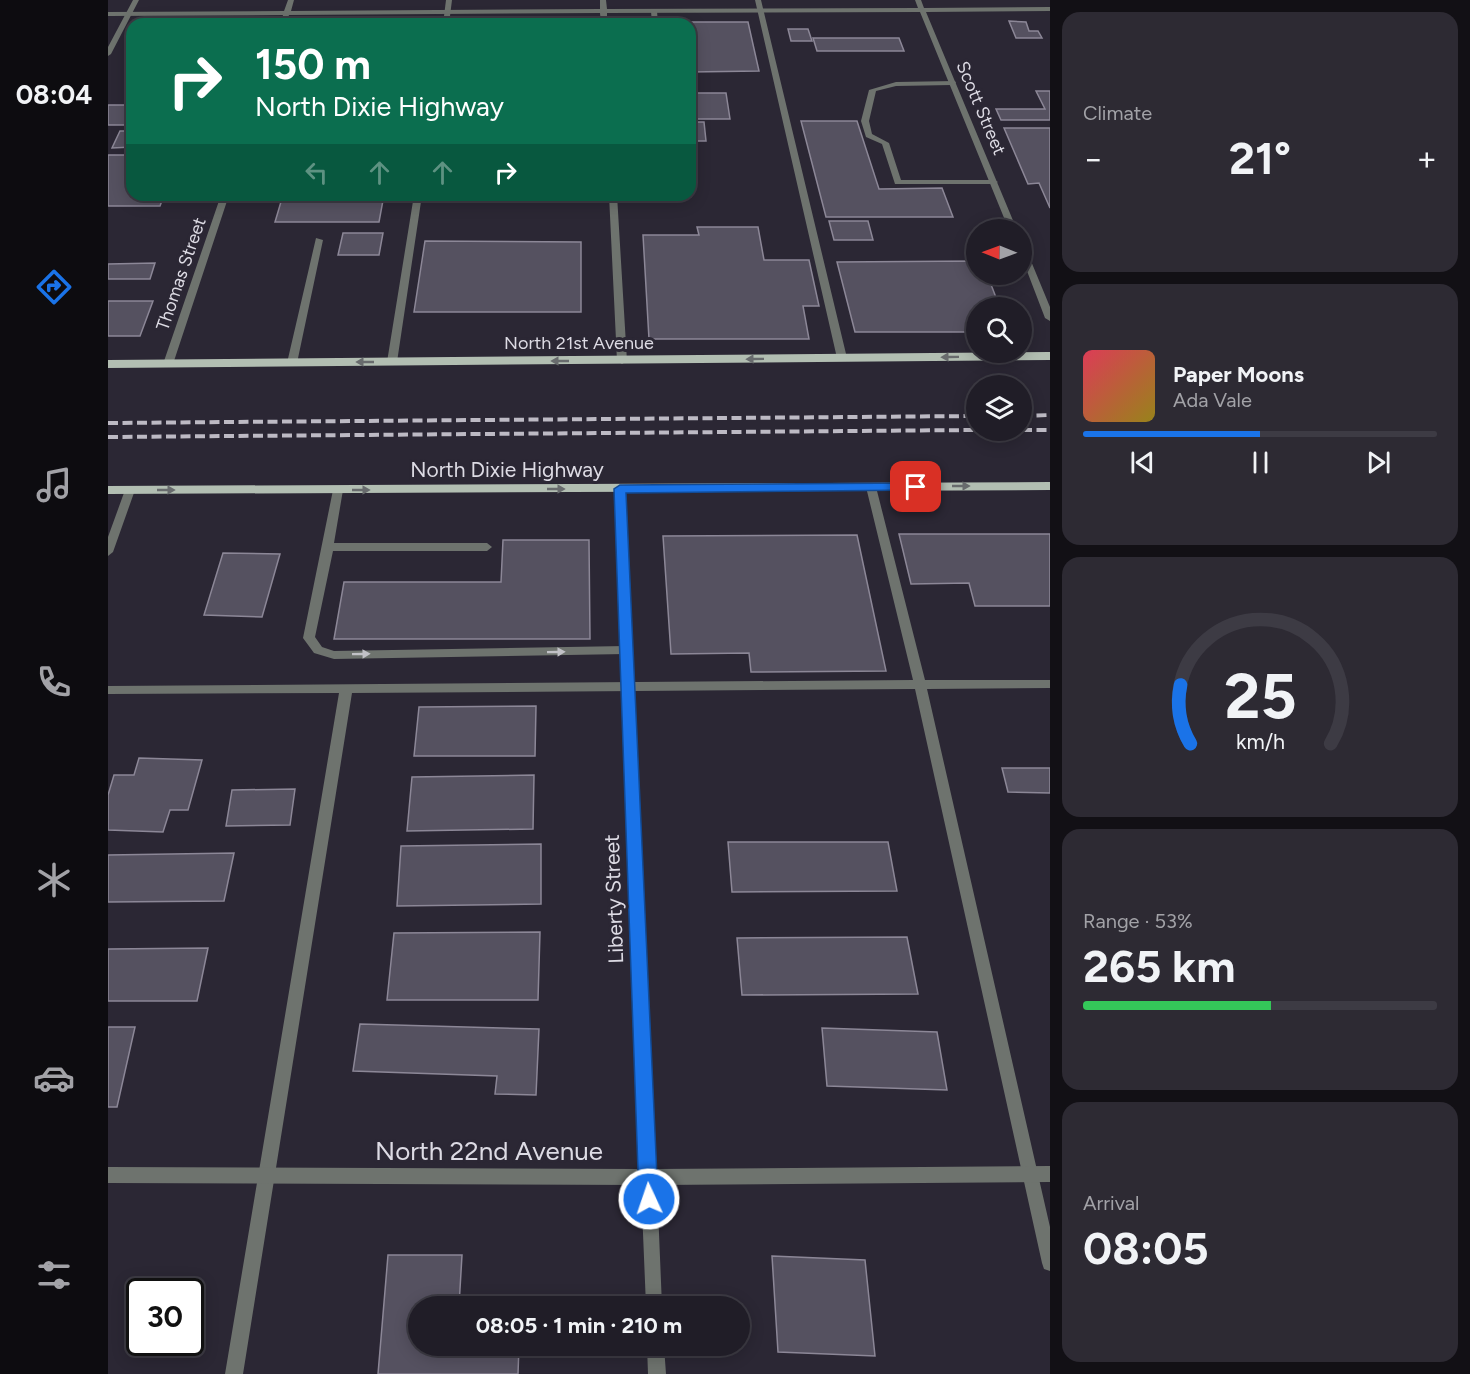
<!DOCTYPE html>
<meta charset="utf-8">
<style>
body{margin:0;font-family:Figtree,sans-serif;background:#2d2a33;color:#f1f3f6;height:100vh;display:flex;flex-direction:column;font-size:22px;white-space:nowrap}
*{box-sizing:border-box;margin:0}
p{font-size:20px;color:#a2a2a7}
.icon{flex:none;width:33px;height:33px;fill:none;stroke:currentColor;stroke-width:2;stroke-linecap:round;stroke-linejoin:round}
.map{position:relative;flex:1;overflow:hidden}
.drawer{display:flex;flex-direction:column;gap:12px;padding:12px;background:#121015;width:420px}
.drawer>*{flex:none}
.top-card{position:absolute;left:18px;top:18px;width:570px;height:183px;border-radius:18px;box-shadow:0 3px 15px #0003,0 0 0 2px #3d3b44;background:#0b6e4f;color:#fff;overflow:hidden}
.needle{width:39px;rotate:271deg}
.controls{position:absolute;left:858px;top:219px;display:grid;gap:12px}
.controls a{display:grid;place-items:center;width:66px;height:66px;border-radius:50%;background:#201d27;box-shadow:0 3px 15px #0003,0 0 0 2px #3d3b44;font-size:30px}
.speed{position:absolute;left:18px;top:1278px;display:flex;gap:12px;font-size:30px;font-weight:700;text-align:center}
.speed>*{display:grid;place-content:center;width:78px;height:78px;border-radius:50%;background:#201d27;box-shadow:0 3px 15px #0003,0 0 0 2px #3d3b44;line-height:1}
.speed .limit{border:3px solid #111;border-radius:9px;background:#fff;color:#111}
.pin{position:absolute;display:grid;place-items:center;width:51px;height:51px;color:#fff;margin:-26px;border-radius:12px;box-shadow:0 3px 9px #0006}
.me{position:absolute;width:66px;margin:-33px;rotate:357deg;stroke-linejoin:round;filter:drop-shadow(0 0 4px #0008)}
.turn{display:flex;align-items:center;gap:21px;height:126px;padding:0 30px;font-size:27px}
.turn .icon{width:78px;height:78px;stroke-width:2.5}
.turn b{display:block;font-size:42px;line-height:51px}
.lanes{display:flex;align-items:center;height:57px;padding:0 30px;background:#0003;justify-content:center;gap:30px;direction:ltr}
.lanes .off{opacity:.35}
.big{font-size:45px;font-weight:700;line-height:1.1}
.drawer .widget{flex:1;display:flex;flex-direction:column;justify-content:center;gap:9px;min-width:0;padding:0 21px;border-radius:18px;background:#2d2a33}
.drawer .dial{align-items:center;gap:0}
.dial svg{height:156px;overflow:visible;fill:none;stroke:#3d3b44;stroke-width:7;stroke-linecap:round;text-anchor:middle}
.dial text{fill:#f1f3f6;stroke:none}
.song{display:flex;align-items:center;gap:18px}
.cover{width:72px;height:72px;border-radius:9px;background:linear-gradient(135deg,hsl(350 70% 55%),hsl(50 70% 35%))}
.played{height:6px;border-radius:3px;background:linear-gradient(90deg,#1a73e8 50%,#3d3b44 50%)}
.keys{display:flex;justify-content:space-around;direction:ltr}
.heat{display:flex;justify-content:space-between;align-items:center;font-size:33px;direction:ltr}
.charge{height:9px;border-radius:4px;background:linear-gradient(90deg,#34c759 53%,#3d3b44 0)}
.trip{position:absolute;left:300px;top:1296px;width:342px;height:60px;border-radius:30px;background:#201d27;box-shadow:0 3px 15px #0003,0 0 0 2px #3d3b44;font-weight:700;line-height:60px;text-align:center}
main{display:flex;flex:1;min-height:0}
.menu{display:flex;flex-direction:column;width:108px;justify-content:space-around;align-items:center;background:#0d0c10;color:#a2a2a7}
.menu .icon{width:42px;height:42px}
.menu .selected{color:#1a73e8}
.menu b{font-size:27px;color:#f1f3f6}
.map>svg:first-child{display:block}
</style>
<main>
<nav class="menu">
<b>08:04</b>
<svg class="icon selected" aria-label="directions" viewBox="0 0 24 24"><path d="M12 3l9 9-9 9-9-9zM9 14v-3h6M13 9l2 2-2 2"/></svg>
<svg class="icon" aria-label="music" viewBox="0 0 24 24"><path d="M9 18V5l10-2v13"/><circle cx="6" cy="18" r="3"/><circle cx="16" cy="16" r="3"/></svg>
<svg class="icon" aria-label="phone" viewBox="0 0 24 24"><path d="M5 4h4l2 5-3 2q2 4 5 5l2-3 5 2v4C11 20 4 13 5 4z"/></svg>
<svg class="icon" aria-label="climate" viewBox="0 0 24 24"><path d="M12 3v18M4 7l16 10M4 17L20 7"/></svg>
<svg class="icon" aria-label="car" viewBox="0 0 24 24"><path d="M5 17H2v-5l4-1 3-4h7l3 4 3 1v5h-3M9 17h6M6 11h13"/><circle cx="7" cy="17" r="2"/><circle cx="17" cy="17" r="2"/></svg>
<svg class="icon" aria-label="filters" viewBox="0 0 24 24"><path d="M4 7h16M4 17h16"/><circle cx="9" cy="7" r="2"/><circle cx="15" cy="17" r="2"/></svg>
</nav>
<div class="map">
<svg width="942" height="1374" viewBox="0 0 942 1374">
<rect width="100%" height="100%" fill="#2b2734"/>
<!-- building -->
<path fill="#555160" stroke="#8c8797" stroke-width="1.5" d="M901 21 918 22 921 31H930L934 38H908Z
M567 22H640L651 71 582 72V24Z
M680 29H700L704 41H683Z
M705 38H791L796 51H709Z
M928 91H942V120H893L888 109H937Z
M582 93H618L622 119H582Z
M0 105H24V125H0Z
M693 121H749L771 189 834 188 845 217H718Z
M582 122H596L598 141H582Z
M896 128H942V208L931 183 920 184Z
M12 131H24V147L4 148Z
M0 155H24V195H56L52 206H0Z
M175 195H276L271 222H167Z
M721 221H760L765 240H726Z
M589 227H650L656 260H701L711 306H695L701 339H541L535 235H591Z
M235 233H275L271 255H230Z
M317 241 473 242V312H306Z
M868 261V274H879L892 308H868V332H747L729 262Z
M47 263 42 279H0V264Z
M0 301H45L32 336H0Z
M791 534H942V606H867L861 583 803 584Z
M749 535 778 671 643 672 641 653 563 654 555 536Z
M395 540H481L482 639H226L236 582H393Z
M115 553 172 554 154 617 96 615Z
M428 706 427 756H306L311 707Z
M31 758 94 760 80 810H62L55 832 0 830V795L6 775H26Z
M894 768H942V793L900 792Z
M426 775 425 829 299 831 304 777Z
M187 789 182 825 118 826 124 790Z
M620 842H780L789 891 624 892Z
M433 844V904L289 906 293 846Z
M126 853 116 901 0 902V855Z
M432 932 430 1000H279L286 933Z
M799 937 810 994 634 995 629 938Z
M100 948 89 1001H0V949Z
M252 1024 431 1029 428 1095 387 1094 389 1076 245 1071Z
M0 1027H27L9 1107H0Z
M714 1028 829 1032 839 1090 719 1086Z
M280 1255H354L351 1306H310V1346H411L410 1374H270Z
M664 1256 757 1260 767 1356 670 1352Z"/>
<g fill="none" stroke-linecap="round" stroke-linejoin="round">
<!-- service -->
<path fill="#6e736e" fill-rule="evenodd" d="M25 0H31L3 54 0 56V47Z
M338 0H344L341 24H335Z
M647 0H653L739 358 734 361 729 358Z
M546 9 549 11 550 24H544L543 11Z
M847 81 848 83 844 85 788 86 768 91 761 121 764 134 781 143 793 180H886L890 182 886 184H787L774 144 758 137 753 121 761 90 788 82Z
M306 195H314L289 362 284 365 279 362Z
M208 238 215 240 189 363 184 366 179 363Z
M763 484 768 487 817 680H942V688L819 689 942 1227V1271L936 1269 934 1263 807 689 244 693 135 1374H117L231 693 0 694V686L805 680 758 487Z
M230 487 235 490 226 543H379L384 547 379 551H225L207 637 214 647 226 651 518 646 524 650 518 654 226 659 206 653 195 638 225 490Z"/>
<!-- minor -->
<path fill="#6e736e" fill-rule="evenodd" d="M180 0H186L183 11 492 9V0H498L499 9 810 8 807 0H813L816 8 942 7V11L818 12 909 230H901L812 12 499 13V24H493L492 13 181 15 178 24H172L175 15 0 16V12L176 11Z
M113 195H121L65 364 60 367 57 366 55 364Z
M501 195H509L519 361 514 364 509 361Z
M914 246 918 249 942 307V321L937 318 914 258Z
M512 486 517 489 548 1169 942 1166V1182L549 1185 554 1306H538L533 1185 0 1183V1167L532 1169 507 489Z
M22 487 27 490 5 552 0 556V537L17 490Z
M539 1346H556L558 1374H540Z"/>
<!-- primary -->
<path fill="#b2beb2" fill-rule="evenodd" d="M942 352V360L0 368V360Z
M942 482V490L0 494V486Z"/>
<!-- rail -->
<path stroke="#bdbac4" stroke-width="4" stroke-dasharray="10 4.5" stroke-linecap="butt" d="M914 416 942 415
M0 423 868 416
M914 430H942
M0 437 868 430"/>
</g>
<!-- one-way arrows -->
<defs><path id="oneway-solid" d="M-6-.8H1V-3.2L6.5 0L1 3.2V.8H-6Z" transform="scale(1.5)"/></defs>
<g fill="#686b6d">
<use href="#oneway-solid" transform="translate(842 357) rotate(179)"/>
<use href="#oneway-solid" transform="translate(647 359) rotate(179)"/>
<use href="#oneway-solid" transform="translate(452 361) rotate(180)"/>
<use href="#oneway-solid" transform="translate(257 362) rotate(180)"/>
<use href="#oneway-solid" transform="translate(853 486)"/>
<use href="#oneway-solid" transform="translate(448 489)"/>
<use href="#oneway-solid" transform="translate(58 490)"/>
<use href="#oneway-solid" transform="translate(253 490)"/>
</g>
<g fill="#c1c1c6">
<use href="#oneway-solid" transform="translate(448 652) rotate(-1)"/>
<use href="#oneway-solid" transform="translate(253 654) rotate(-1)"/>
</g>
<!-- route -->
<path fill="#1a73e8" stroke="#114b97" stroke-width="1.5" d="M808 483 812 484V490L518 493 550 1199 547 1205 541 1208 534 1205 531 1199 506 489 512 485Z"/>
<g text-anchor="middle" stroke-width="6" stroke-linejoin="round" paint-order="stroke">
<!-- far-street labels -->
<g font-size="18" fill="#dddbe4" stroke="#2b2734">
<text transform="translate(873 108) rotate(67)" y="6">Scott Street</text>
<text transform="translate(73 274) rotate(-71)" y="6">Thomas Street</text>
<text x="471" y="349">North 21st Avenue</text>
</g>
<!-- street labels -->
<g font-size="21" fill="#dddbe4" stroke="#2b2734">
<text x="399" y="477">North Dixie Highway</text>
<text transform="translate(506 899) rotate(-92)" y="7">Liberty Street</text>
</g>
<!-- near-street labels -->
<g font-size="26" fill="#dddbe4" stroke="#2b2734">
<text x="381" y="1160">North 22nd Avenue</text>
</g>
</g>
</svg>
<div class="controls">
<a><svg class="needle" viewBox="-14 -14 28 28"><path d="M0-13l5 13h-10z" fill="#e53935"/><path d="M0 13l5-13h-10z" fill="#a2a2a7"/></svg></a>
<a><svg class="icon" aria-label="search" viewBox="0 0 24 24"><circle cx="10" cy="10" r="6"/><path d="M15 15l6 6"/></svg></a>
<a><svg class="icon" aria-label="layers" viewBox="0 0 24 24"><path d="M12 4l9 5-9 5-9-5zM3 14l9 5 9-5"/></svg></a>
</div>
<div class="speed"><div class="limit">30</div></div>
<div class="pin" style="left:808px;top:487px;background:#d93025"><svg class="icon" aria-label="arrive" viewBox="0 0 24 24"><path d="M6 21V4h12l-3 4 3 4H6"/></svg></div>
<svg class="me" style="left:541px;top:1199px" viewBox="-20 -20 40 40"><circle r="17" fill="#1a73e8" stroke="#fff" stroke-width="3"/><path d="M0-11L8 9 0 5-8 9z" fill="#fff"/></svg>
<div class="trip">08:05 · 1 min · 210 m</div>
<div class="top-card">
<div class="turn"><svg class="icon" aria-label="right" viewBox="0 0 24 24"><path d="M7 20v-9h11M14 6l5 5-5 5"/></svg><div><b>150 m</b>North Dixie Highway</div></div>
<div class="lanes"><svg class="icon off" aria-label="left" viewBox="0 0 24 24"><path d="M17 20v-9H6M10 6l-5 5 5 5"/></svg><svg class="icon off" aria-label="ahead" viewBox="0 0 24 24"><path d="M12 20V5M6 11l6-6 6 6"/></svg><svg class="icon off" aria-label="ahead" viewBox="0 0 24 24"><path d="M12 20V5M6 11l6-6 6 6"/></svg><svg class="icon" aria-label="right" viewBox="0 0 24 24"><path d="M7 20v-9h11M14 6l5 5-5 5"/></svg></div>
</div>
</div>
<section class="drawer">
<div class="widget"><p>Climate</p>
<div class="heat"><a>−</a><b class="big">21°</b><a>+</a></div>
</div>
<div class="widget">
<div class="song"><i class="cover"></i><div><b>Paper Moons</b><p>Ada Vale</p></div></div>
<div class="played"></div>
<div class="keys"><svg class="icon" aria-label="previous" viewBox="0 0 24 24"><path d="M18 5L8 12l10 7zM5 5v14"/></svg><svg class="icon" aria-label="pause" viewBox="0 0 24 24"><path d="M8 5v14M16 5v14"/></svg><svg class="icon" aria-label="next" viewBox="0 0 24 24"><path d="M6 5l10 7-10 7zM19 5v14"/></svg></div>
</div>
<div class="widget dial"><svg viewBox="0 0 100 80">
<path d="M14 69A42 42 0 1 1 86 69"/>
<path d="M14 69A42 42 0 0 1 9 39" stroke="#1a73e8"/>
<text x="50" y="56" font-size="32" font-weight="700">25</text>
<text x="50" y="72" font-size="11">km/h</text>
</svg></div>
<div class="widget"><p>Range · 53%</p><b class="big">265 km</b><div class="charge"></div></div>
<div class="widget"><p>Arrival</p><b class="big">08:05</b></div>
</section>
</main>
